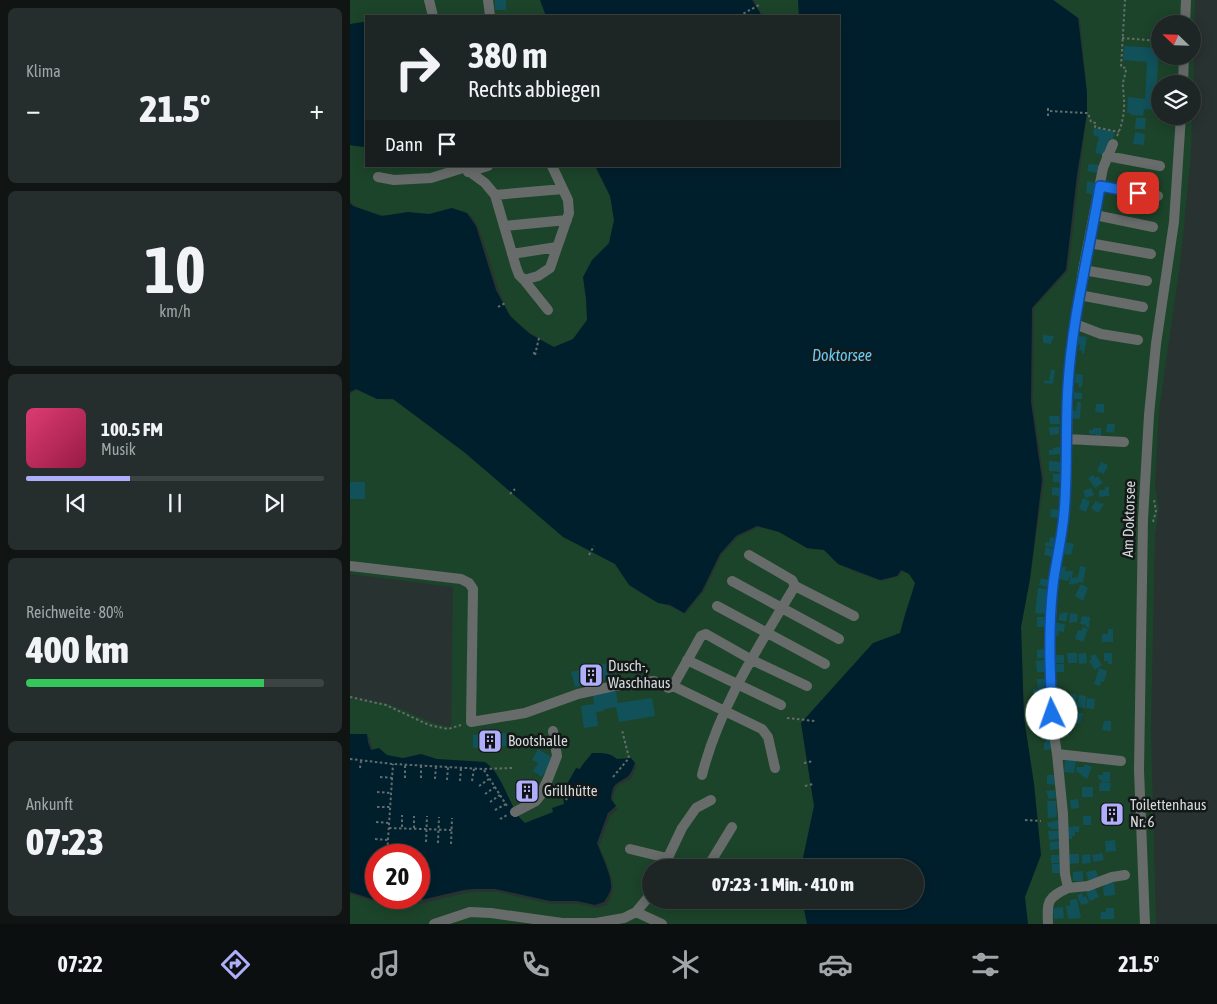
<!DOCTYPE html>
<html lang="de">
<meta charset="utf-8">
<style>
body{margin:0;font-family:"Asap Condensed",sans-serif;background:#262e2d;color:#f1f3f6;height:100vh;display:flex;flex-direction:column;font-size:19px;white-space:nowrap}
*{box-sizing:border-box;margin:0}
p{font-size:16px;color:#a1a5a7}
.icon{flex:none;width:28px;height:28px;fill:none;stroke:currentColor;stroke-width:2;stroke-linecap:round;stroke-linejoin:round}
.map{position:relative;flex:1;overflow:hidden}
.panel{display:flex;flex-direction:column;gap:8px;padding:8px;background:#101514;width:350px}
.panel>*{flex:none}
.guide{position:absolute;left:15px;top:15px;width:475px;height:152px;border-radius:0px;box-shadow:0 2px 12px #0003,0 0 0 1px #3c4342;background:#1e2625;color:#f1f3f6;overflow:hidden}
.needle{width:32px;rotate:293deg}
.buttons{position:absolute;left:801px;top:15px;display:grid;gap:10px}
.buttons a{display:grid;place-items:center;width:50px;height:50px;border-radius:50%;background:#1e2625;box-shadow:0 2px 12px #0003,0 0 0 1px #3c4342;font-size:25px}
.speed{position:absolute;left:15px;top:844px;display:flex;gap:10px;font-size:25px;font-weight:700;text-align:center}
.speed>*{display:grid;place-content:center;width:65px;height:65px;border-radius:50%;background:#1e2625;box-shadow:0 2px 12px #0003,0 0 0 1px #3c4342;line-height:1}
.speed .limit{border:8px solid #d22;background:#fff;color:#111}
.pin{position:absolute;display:grid;place-items:center;width:42px;height:42px;color:#fff;margin:-21px;border-radius:10px;box-shadow:0 2px 8px #0006}
.me{position:absolute;width:55px;margin:-28px;rotate:357deg;stroke-linejoin:round;filter:drop-shadow(0 0 4px #0008)}
.turn{display:flex;align-items:center;gap:18px;height:105px;padding:0 20px;font-size:22px}
.turn .icon{width:65px;height:65px;stroke-width:2.5}
.turn b{display:block;font-size:35px;line-height:42px}
.then{display:flex;align-items:center;height:48px;padding:0 20px;background:#0003;gap:10px;font-size:19px}
.big{font-size:38px;font-weight:800;line-height:1.1}
.panel .widget{flex:1;display:flex;flex-direction:column;justify-content:center;gap:8px;min-width:0;padding:0 18px;border-radius:8px;background:#262e2d}
.panel .dial{align-items:center;gap:0}
.dial b{font-size:65px;line-height:1}
.song{display:flex;align-items:center;gap:15px}
.cover{width:60px;height:60px;border-radius:8px;background:linear-gradient(135deg,hsl(340 70% 55%),hsl(340 70% 35%))}
.played{height:5px;border-radius:2px;background:linear-gradient(90deg,#aeaefb 35%,#3c4342 35%)}
.keys{display:flex;justify-content:space-around;direction:ltr}
.heat{display:flex;justify-content:space-between;align-items:center;font-size:28px;direction:ltr}
.charge{height:8px;border-radius:4px;background:linear-gradient(90deg,#34c759 80%,#3c4342 0)}
.trip{position:absolute;left:292px;top:859px;width:282px;height:50px;border-radius:25px;background:#1e2625;box-shadow:0 2px 12px #0003,0 0 0 1px #3c4342;font-weight:800;line-height:50px;text-align:center}
.menu{display:flex;height:80px;justify-content:space-around;align-items:center;background:#0c0f0f;color:#a1a5a7}
.menu .icon{width:35px;height:35px}
.menu .on{color:#aeaefb}
.menu b{font-size:22px;color:#f1f3f6}
main{display:flex;flex:1;min-height:0}
.map>svg:first-child{display:block}
</style>
<main>
<section class="panel">
<div class="widget"><p>Klima</p>
<div class="heat"><a>−</a><b class="big">21.5°</b><a>+</a></div>
</div>
<div class="widget dial"><b>10</b><p>km/h</p></div>
<div class="widget">
<div class="song"><i class="cover"></i><div><b>100.5 FM</b><p>Musik</p></div></div>
<div class="played"></div>
<div class="keys"><svg class="icon" aria-label="previous" viewBox="0 0 24 24"><path d="M18 5L8 12l10 7zM5 5v14"/></svg><svg class="icon" aria-label="pause" viewBox="0 0 24 24"><path d="M8 5v14M16 5v14"/></svg><svg class="icon" aria-label="next" viewBox="0 0 24 24"><path d="M6 5l10 7-10 7zM19 5v14"/></svg></div>
</div>
<div class="widget"><p>Reichweite · 80%</p><b class="big">400 km</b><div class="charge"></div></div>
<div class="widget"><p>Ankunft</p><b class="big">07:23</b></div>
</section>
<div class="map">
<svg width="867" height="924" viewBox="0 0 867 924">
<rect width="100%" height="100%" fill="#283231"/>
<!-- green -->
<path fill="#1c442a" fill-rule="evenodd" d="M0 0H192L198 16H16V23L0 25Z
M404 0H448L449 16H412Z
M704 0H845L843 96 842 84H810V116H842L841 153 831 257 809 411 805 486 809 510 805 534 801 730 806 924H678L674 897 691 855 684 784 674 718 671 626 680 579 694 481 683 403 684 308 718 271 737 113V93L730 19ZM810 24H842V56H810Z
M0 145 16 147V166H246L262 197 266 220 239 321 225 339 206 348C190 339 174 331 162 317 144 295 135 222 117 213 104 206 94 212 80 214 57 217 17 220 0 201Z
M7 390 29 399 45 400 267 565C271 571 275 579 280 584 292 598 320 605 335 614L354 591 372 554 388 537 409 527 431 532 459 549 477 550 490 565 508 573 532 581 549 576 553 571 561 574 567 583 552 633 466 807 451 867 301 868V900H454L459 924H0V894L37 905 60 906 116 893 126 892H147L202 904H229L247 908 257 905C259 900 263 894 263 889 264 879 254 857 249 846L260 816 268 809 263 802 264 793 268 785 281 779 287 765 279 758 217 806 198 816 175 823 170 819 143 769 55 760 23 752 19 737H2L0 739V698L39 704 86 724 101 727 103 587 0 574V394Z"/>
<!-- water -->
<path fill="#001f2c" fill-rule="evenodd" d="M190 0H402L412 16H196Z
M448 0H703L728 18 737 93V113L727 175 716 270 682 308 681 402 692 480 680 579 671 627 674 718 684 784 691 855 675 897 678 924H457L452 900H566V868L451 867 464 806 451 723 523 643 550 633C554 616 560 600 565 583L559 574 551 570 547 576 530 580 488 564 474 550 457 548 429 532 407 526 386 536 370 554 352 591 334 613 320 605 308 603 279 585 265 564 213 537 114 452 43 399H27L6 389 0 392V203L3 206 32 216 58 212 79 214 102 208 117 213 126 226 146 290 160 316 180 334 204 347 223 339 237 320 236 299 233 277 242 260 259 243 264 220 260 196 245 166H489V16H449Z
M13 22 16 23V146L13 147 0 145V24Z
M0 734H17L18 742 21 750 29 748 37 755 53 758 71 754 87 759 135 762C154 774 160 812 175 823L203 812 202 808 214 804C211 790 220 780 226 768L230 769C233 763 238 759 242 753 252 753 259 752 267 759L281 758 285 763C283 767 281 775 277 777 265 785 263 783 261 799L266 806 258 813 247 843C251 854 262 876 261 887 261 892 257 897 254 902L245 905 227 901H200L145 889H124L114 890 58 903H35L0 892ZM26 855H69V898H26Z"/>
<!-- building -->
<path fill="#11515a" d="M145 0H156V10H145Z
M774 46 809 48 805 110 794 109 793 116 781 115V113H777L778 97 795 99 797 62 773 60Z
M786 118H796L795 129H785Z
M744 128 764 131 763 140 759 139 756 155 745 153 749 137 743 135Z
M785 132 795 134 794 145 783 144Z
M739 164 748 165 747 173 737 171Z
M737 181 746 183 745 195 736 193Z
M693 335 704 336 701 344 693 343Z
M723 335 737 337 734 354 732 353V350H729L730 345 724 344Z
M701 370H705L703 384 694 383 695 380 699 381Z
M726 374 733 375 732 387H728L729 383H725Z
M718 387 724 388V392L732 393V399H724V394L718 393Z
M727 402H731L730 419 721 418V410L726 411Z
M746 404H754V413L745 412Z
M699 416H709L710 424H700Z
M757 424H765L764 433 756 432Z
M699 427H709V434L700 435Z
M743 428H751V438H746V434H739V430H743Z
M710 447V454L699 455V450H703V448Z
M699 461 712 462 711 472 699 471Z
M751 462 758 465 754 474 747 471Z
M703 474H711V482H703Z
M743 475 745 478 748 476 753 483 745 488 738 478Z
M0 482H15V499H0Z
M702 487 711 488 710 496 702 495Z
M755 487H759V496L749 497V490H755Z
M741 488 744 495 736 498 733 491Z
M733 498 740 501 736 512 729 509Z
M746 501 751 504 752 503 754 504 748 513 741 508Z
M701 509 709 510 708 518 700 517Z
M700 537 707 538 704 548 695 546V542L699 543Z
M716 542 724 544 721 555 713 554Z
M696 547 704 549 702 557 694 555Z
M730 566 736 567 733 583 728 582 727 584 724 583 723 585 719 584 720 578 728 577Z
M712 567H716L715 571H723L722 578 719 577 718 581 709 579 711 574Z
M691 578 699 580 697 587 689 585Z
M731 584 738 588 733 601 725 596Z
M688 588 698 589 695 614 685 613Z
M713 612 718 613 716 622 708 620 710 613 713 614Z
M720 613 728 614 727 622 719 623Z
M732 616 740 617 739 628 736 627V625L730 624Z
M687 617H696L695 627H687Z
M704 622 715 624 714 632 709 631 708 636 702 634Z
M733 627 738 629 733 642 725 639 728 630 731 631Z
M758 629H763V642H752V634H758Z
M695 649V658H687V650Z
M717 653H727V663H718Z
M736 653 737 663 729 664 728 654Z
M754 653H762V664H758V661H754Z
M745 654 752 665 745 670 739 661 742 659 740 656Z
M705 655H714V663H705Z
M695 660V672H687L686 661Z
M257 663 261 678 225 687 221 672Z
M703 664H714V672H703Z
M749 668 757 671 754 682 751 681 750 686 744 684Z
M687 679H697V689H696L695 697H686V693L683 694V689H688Z
M266 691 268 703 302 698 305 716 269 722 266 707 254 709V711L246 712 248 726 234 728 231 706 244 704 243 694Z
M721 693 727 695 724 708 718 706Z
M729 695 736 696 735 708 726 707Z
M737 698 745 699 744 709 736 708Z
M725 712 733 713 730 724 722 721Z
M754 721H761V731L752 730Z
M701 730 703 749 694 750V742H696V738L692 739 691 731Z
M156 733 157 746 123 748V735Z
M188 749 203 758 192 777 183 771 188 763 182 760Z
M715 759 726 761 724 773 714 772Z
M735 764 742 767 737 779 732 776V775L726 771 727 767H734Z
M753 772H760V782H752V780H749L748 775H753Z
M697 775H705V785L697 784Z
M750 782 761 783 760 791H749Z
M732 787H743V797H732Z
M705 790 706 798 699 799 696 791Z
M728 799 729 808 721 809 720 800Z
M697 801H706L707 817 698 818Z
M769 804V823L755 824 754 805Z
M733 816H741V825H733Z
M708 820 709 829H701V827H698L697 823Z
M729 826V832H725V836H722V839H717V827Z
M698 831H709L710 839 699 840Z
M765 840 766 851 756 852 755 841Z
M709 841 710 849 700 850V842Z
M752 853 754 860 744 862 742 855Z
M719 854H729V863L719 864Z
M740 854 741 863 732 864V855Z
M701 855H710V863H701Z
M702 864H711L712 873H702Z
M746 870 748 877 738 880 736 872Z
M733 871V881H723V872Z
M764 882 765 895 754 896 753 887H755V883Z
M744 886 749 897 740 901 735 890Z
M732 893 733 897 736 896 739 903 731 905 727 895Z
M727 899 731 918 718 919 716 906H720V900Z
M713 907 714 918 704 919 703 908Z
M756 908H764V919H750L751 912H756Z"/>
<g fill="none" stroke-linecap="round" stroke-linejoin="round">
<!-- path -->
<path stroke="#656d6c" stroke-width="2" stroke-dasharray="2.5 2.5" stroke-linecap="butt" d="M389 16 409 5
M772 38 810 41
M698 116V107V111L737 113H738L741 122 746 123 745 127 769 132
M767 136C775 118 775 106 773 88 772 81 776 75 776 68L771 67 775 0
M148 307 155 303
M183 353 188 354
M185 355 189 338
M160 494 165 489
M803 522 806 511 804 500
M239 555 244 546
M0 697 36 705 79 725 98 729 111 725
M437 718 465 721
M0 759 43 764 133 769 163 768
M454 763 463 761
M10 768 11 761
M134 770 157 806
M30 777 44 778
M263 777 279 758 272 730
M55 778V764
M71 778V765
M85 779 86 766
M97 780 98 767
M110 781 111 768
M122 781 124 769
M129 786 139 779
M455 786 463 784
M205 789 218 795
M27 792 41 793
M135 794 145 787
M216 800 220 791
M140 802 150 795
M27 807H40
M145 810 156 804
M150 819 157 815
M675 820 691 821
M26 822 40 823
M52 827V815
M39 828 102 830
M64 828V816
M25 839 38 840
M76 842 77 816
M88 843 89 817
M101 844 102 818
M37 855 43 764"/>
<!-- minor -->
<path stroke="#676c6a" stroke-width="10" d="M79 0 83 16
M138 0 140 16
M835 24 836 0
M833 84 834 56
M763 144 753 168 733 270 723 335 718 384 716 487 713 526 703 584 700 637 701 714 707 754 713 814 715 874 718 888 738 886 762 877 775 875
M757 156 810 166
M112 166 135 183 145 195 166 267 169 275 174 280 188 276 200 268 219 213 218 200 202 166
M118 172 138 166
M28 177 44 180 81 178 113 168
M750 186 808 196
M145 195 213 189
M745 215 803 227
M154 226 217 220
M739 243 801 254
M162 254 207 247
M733 270 797 281
M174 280 198 310
M729 295 793 307
M725 324 751 334 788 340
M717 439 774 442
M399 555 442 580 445 586 504 616
M0 566 111 579 119 583 123 589 121 722 175 713 228 694 264 686 304 681
M382 581 489 639
M367 606 475 664
M337 660 431 705
M323 686 351 636 356 634 402 660 457 686
M318 688 323 686 412 729 418 737 425 768
M707 754 771 761
M352 775C369 707 409 646 445 586
M165 812 186 801 190 796 198 779 207 756 203 731
M280 849 317 858
M313 868 332 828 346 808 361 800
M357 868 382 827
M286 912 312 924
M84 924 120 912 141 913 212 923H246L274 918 286 912 301 894
M698 924C697 901 697 898 718 888
M795 924 789 770 793 519 799 415 806 344 824 222 831 116"/>
</g>
<g fill="none" stroke-linecap="round" stroke-linejoin="round">
<!-- route casing -->
<g stroke="#114b97" stroke-width="12">
<path id="route" d="M702 714C700 671 698 628 703 585 706 561 712 538 714 514 718 471 715 428 718 385 722 318 739 253 750 186L788 193"/>
</g>
<!-- route -->
<use href="#route" stroke="#1a73e8" stroke-width="9"/>
</g>
<!-- icons -->
<defs>
<g id="building-square" transform="scale(1.25)"><rect x="-9" y="-9" width="18" height="18" rx="4" fill="#aeaefb" stroke="#141818"/><path d="M-4-6H4V6H1V3H-1V6H-4ZM-2.5-4.3h1.7v1.8h-1.7ZM.8-4.3h1.7v1.8H.8ZM-2.5-1h1.7V.8h-1.7ZM.8-1h1.7V.8H.8Z" fill="#111"/></g>
</defs>
<g fill-rule="evenodd">
<use href="#building-square" x="241" y="675"/>
<use href="#building-square" x="140" y="741"/>
<use href="#building-square" x="177" y="791"/>
<use href="#building-square" x="762" y="814"/>
</g>
<g text-anchor="middle" stroke-width="5" stroke-linejoin="round" paint-order="stroke">
<!-- street labels -->
<g font-size="15" fill="#d5dbda" stroke="#141818">
<text transform="translate(779 519) rotate(-88)" y="5">Am Doktorsee</text>
</g>
<!-- poi labels -->
<g font-size="15" fill="#d5dbda" stroke="#141818" text-anchor="start">
<text x="258" y="671">Dusch-,<tspan x="258" dy="17">Waschhaus</tspan></text>
<text x="158" y="746">Bootshalle</text>
<text x="194" y="796">Grillhütte</text>
<text x="780" y="810">Toilettenhaus<tspan x="780" dy="17">Nr. 6</tspan></text>
</g>
<!-- water labels -->
<g font-size="16" font-style="italic" fill="#6accf5" stroke="#141818">
<text x="492" y="361">Doktorsee</text>
</g>
</g>
</svg>
<div class="buttons">
<a><svg class="needle" viewBox="-14 -14 28 28"><path d="M0-13l5 13h-10z" fill="#e53935"/><path d="M0 13l5-13h-10z" fill="#a1a5a7"/></svg></a>
<a><svg class="icon" aria-label="layers" viewBox="0 0 24 24"><path d="M12 4l9 5-9 5-9-5zM3 14l9 5 9-5"/></svg></a>
</div>
<div class="speed"><div class="limit">20</div></div>
<div class="pin" style="left:788px;top:193px;background:#d93025"><svg class="icon" aria-label="arrive" viewBox="0 0 24 24"><path d="M6 21V4h12l-3 4 3 4H6"/></svg></div>
<svg class="me" style="left:702px;top:714px" viewBox="-20 -20 40 40"><circle r="19" fill="#fff"/><path d="M0-13L10 11 0 6-10 11z" fill="#1a73e8"/></svg>
<div class="trip">07:23 · 1 Min. · 410 m</div>
<div class="guide">
<div class="turn"><svg class="icon" aria-label="right" viewBox="0 0 24 24"><path d="M7 20v-9h11M14 6l5 5-5 5"/></svg><div><b>380 m</b>Rechts abbiegen</div></div>
<div class="then">Dann<svg class="icon" aria-label="arrive" viewBox="0 0 24 24"><path d="M6 21V4h12l-3 4 3 4H6"/></svg></div>
</div>
</div>
</main>
<nav class="menu">
<b>07:22</b>
<svg class="icon on" aria-label="directions" viewBox="0 0 24 24"><path d="M12 3l9 9-9 9-9-9zM9 14v-3h6M13 9l2 2-2 2"/></svg>
<svg class="icon" aria-label="music" viewBox="0 0 24 24"><path d="M9 18V5l10-2v13"/><circle cx="6" cy="18" r="3"/><circle cx="16" cy="16" r="3"/></svg>
<svg class="icon" aria-label="phone" viewBox="0 0 24 24"><path d="M5 4h4l2 5-3 2q2 4 5 5l2-3 5 2v4C11 20 4 13 5 4z"/></svg>
<svg class="icon" aria-label="climate" viewBox="0 0 24 24"><path d="M12 3v18M4 7l16 10M4 17L20 7"/></svg>
<svg class="icon" aria-label="car" viewBox="0 0 24 24"><path d="M5 17H2v-5l4-1 3-4h7l3 4 3 1v5h-3M9 17h6M6 11h13"/><circle cx="7" cy="17" r="2"/><circle cx="17" cy="17" r="2"/></svg>
<svg class="icon" aria-label="filters" viewBox="0 0 24 24"><path d="M4 7h16M4 17h16"/><circle cx="9" cy="7" r="2"/><circle cx="15" cy="17" r="2"/></svg>
<b>21.5°</b>
</nav>
